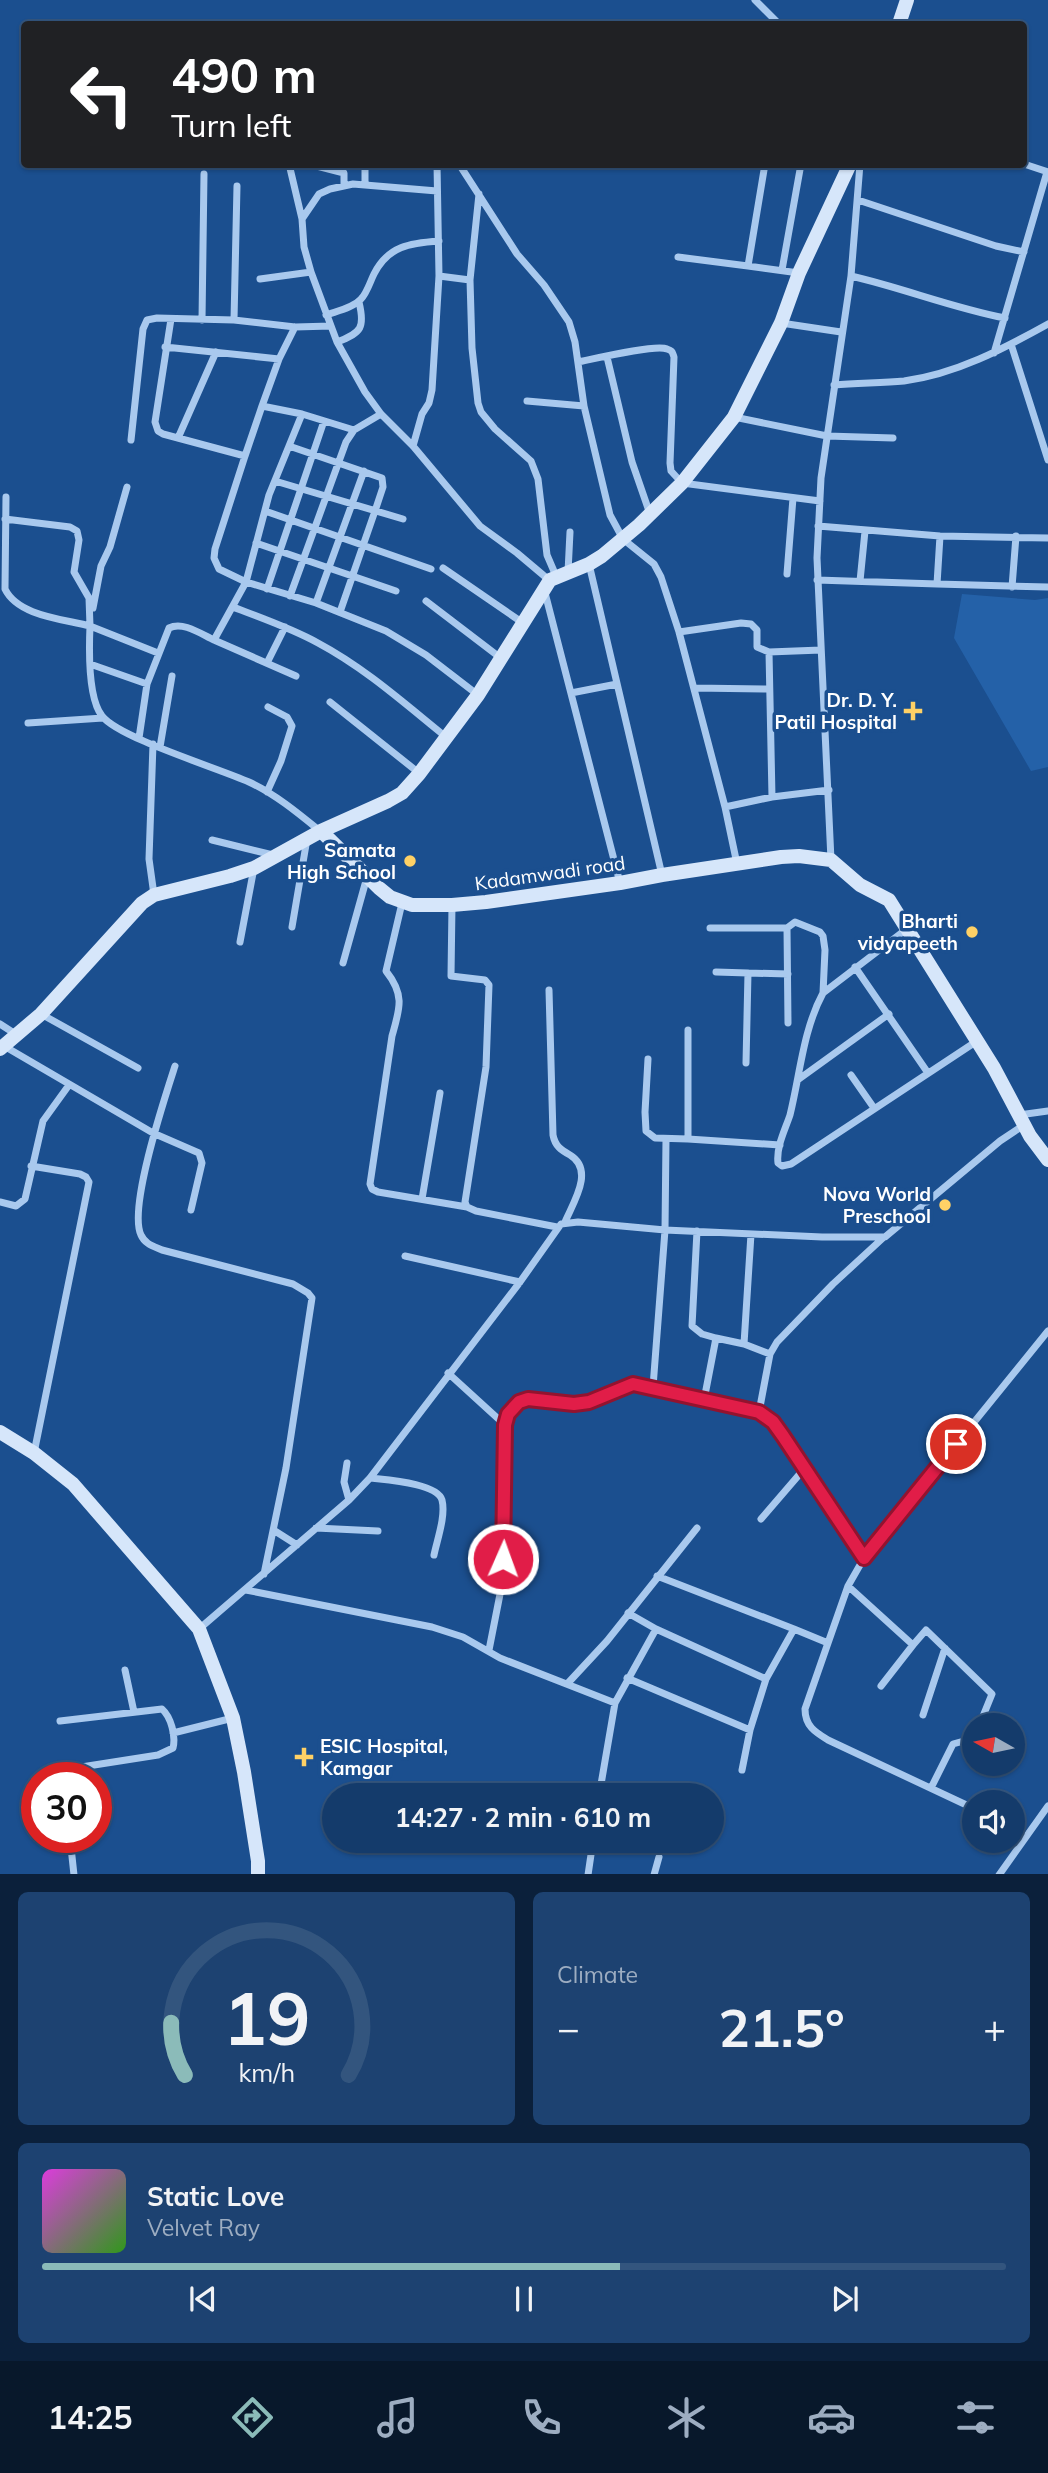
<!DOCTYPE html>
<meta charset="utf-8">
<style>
body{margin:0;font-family:Mulish,sans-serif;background:#1d4271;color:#f1f3f6;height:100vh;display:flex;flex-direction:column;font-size:26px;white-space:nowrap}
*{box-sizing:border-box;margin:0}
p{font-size:23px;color:#9dadc1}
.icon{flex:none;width:38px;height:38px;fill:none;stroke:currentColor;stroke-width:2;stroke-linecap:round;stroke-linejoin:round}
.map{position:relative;height:1874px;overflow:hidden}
.side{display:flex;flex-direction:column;gap:18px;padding:18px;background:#0b203b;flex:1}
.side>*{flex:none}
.hud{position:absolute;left:21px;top:21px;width:1006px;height:147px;border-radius:7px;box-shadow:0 2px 5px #0004,0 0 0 2px #33557e;background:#202124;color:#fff;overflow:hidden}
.needle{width:46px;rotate:279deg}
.fabs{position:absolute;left:962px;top:1713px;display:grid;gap:14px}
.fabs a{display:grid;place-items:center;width:63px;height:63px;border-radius:50%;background:#143b6b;box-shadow:0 2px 5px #0004,0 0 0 2px #33557e;font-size:35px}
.speed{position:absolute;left:21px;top:1762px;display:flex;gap:14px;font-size:35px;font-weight:700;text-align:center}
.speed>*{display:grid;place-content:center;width:91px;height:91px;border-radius:50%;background:#143b6b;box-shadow:0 2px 5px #0004,0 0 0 2px #33557e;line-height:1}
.speed .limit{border:10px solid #d22;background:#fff;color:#111}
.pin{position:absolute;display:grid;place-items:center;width:60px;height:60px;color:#fff;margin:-30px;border:4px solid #fff;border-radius:50%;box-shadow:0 2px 7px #0007}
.me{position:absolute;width:77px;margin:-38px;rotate:2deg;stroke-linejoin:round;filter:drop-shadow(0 0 5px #0008)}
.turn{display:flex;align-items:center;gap:24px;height:147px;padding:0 35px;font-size:32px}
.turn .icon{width:91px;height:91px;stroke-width:2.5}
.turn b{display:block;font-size:49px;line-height:60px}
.big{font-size:52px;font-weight:700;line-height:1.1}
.side .tile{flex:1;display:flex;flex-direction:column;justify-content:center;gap:10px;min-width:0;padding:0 24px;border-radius:10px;background:#1d4271}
.side .dial{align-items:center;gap:0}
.dial svg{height:182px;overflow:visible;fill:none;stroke:#33557e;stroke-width:7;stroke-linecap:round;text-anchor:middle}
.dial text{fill:#f1f3f6;stroke:none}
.song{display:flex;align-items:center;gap:21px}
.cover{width:84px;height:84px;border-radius:10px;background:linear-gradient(135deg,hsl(300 70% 55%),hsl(110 70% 35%))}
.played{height:7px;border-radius:4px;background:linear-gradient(90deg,#8bbbb9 60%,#33557e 60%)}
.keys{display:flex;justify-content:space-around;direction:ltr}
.heat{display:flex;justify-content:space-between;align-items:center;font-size:38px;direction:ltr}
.side .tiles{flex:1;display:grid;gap:18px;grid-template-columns:1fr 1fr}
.tile:last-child{grid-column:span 2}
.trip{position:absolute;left:322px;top:1783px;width:402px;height:70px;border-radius:35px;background:#143b6b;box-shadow:0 2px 5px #0004,0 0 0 2px #33557e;font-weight:700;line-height:70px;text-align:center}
.tab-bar{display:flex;height:112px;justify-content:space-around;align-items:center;background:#08182b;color:#9dadc1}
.tab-bar .icon{width:49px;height:49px}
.tab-bar .selected{color:#8bbbb9}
.tab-bar b{font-size:32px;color:#f1f3f6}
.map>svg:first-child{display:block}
</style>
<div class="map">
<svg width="1048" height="1875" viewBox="0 0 1048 1875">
<rect width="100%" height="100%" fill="#1b4f8f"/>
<!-- green -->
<path fill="#2461a8" d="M962 594 1035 600 1048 598V767L1031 771 954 638Z"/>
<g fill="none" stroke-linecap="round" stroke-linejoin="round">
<!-- street -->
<path stroke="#a9c9ee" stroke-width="7" d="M755 0 779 24
M289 164 302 219
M309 164 344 173V185
M459 164 517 254 544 285 569 322 575 342 584 406 610 515 623 539 654 564 661 577 679 632 725 807
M765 164 748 266 799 273
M1024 164 1048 172
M365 184V164
M437 191 353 184 330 189 319 194 302 219 304 247 311 272 337 342 365 392 381 414 413 446 480 526 517 553 549 580
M479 194 470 280 472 348 478 403 481 412 495 429 531 461 538 479 547 555 556 576
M858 200 996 246 1024 252
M678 257 748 266
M782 270 801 164
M439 276 470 280
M851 276C903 288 953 308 1005 318
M260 279 311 272
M326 315C337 311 353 308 361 299 367 293 370 282 374 274 388 246 410 243 439 241
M171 319 155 422 158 431 163 434 245 456 262 406 302 414 354 430 381 414
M202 320 204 174
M234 320 237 186
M781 323 841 332
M337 342C362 333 365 327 359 302
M1011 344 1048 460
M165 347 279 359 295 327
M994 353 1047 172
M607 357 632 462 650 514
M578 362C593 359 656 344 667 349 673 351 672 352 674 357L670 463 671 471 682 483 820 501
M834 385C857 383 881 383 904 381 956 374 1003 349 1048 324
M527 401 584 406
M262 406 279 359
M734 417 827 436 893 438
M178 438 216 352
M131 440 143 329 147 320 157 318 234 320 295 327 331 326
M289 446 382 478 383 487 375 511 340 612
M413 446 422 414 429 403 432 390 439 276 437 164
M245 456 215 549 214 558 219 569 246 582 316 603 386 631 426 655 478 695
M275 481 403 519
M6 497 5 589C18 616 63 619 90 626 89 649 88 698 102 716 119 738 218 768 249 782 275 794 298 813 320 831
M265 511 431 569
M5 519 70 527 77 531 79 540 74 572 89 598 90 626
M818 526 940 536 1048 538
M940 536 937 584 1048 587
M256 543 396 591
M589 564 662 875
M443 568 523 623
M568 572 570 532
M787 574 793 498
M817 580 937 584
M860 581 865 531
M1012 587 1016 536
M267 589 324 421
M544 589 620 883
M290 596 346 442 354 430
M426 601 502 659
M316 603 364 471
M233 607C261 618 291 628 318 643 365 668 405 704 446 737
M93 608 101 566 110 547 127 487
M90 626 158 653
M679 632 741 623 751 624 757 630V647L769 652
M214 640 296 676
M267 663 285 627
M90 664 147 684
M694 688 769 689
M571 693 617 684
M330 702 419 773
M28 723 103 718
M139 738 147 684 169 628C183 621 201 634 214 640L246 582 269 495 302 414
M153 744 149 859 154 895
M160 747 172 676
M267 792 281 761 292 726 287 717 268 707
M772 797 769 652 821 650
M212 840 273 855
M831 860 817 558 821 478 851 276 860 164
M737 864 725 807 772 797 829 790
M402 903 386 971C405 995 400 1008 392 1036L370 1184 372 1189 378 1192 467 1207
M452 905 451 976 485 980 489 985 486 1067 465 1202 467 1207 476 1211 557 1227
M292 927 307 839
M710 928H787L795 922 820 932 823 936 825 950 823 993
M787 928 788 1023
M908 928 823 993C803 1030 800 1075 790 1115 785 1130 776 1147 778 1163L782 1166 791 1164 977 1041
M240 942 254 868
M343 963 367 877
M855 967 928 1073
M716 972 748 973 746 1063
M748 973 788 974
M549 990 553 1135C555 1146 561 1150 570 1155 595 1170 573 1203 565 1222
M41 1014 138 1068
M0 1024 17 1035
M688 1030V1139L780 1145
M4 1046 153 1133 199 1153 202 1163 191 1210
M648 1059 645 1112 646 1131 655 1138 688 1139
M175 1066C165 1097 128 1208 141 1235 145 1244 153 1246 162 1250L293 1284 308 1293 312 1298 286 1468 264 1574
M851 1075 874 1108
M799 1079 889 1014
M1019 1115 1048 1111
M31 1166 80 1174 86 1177 89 1182 34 1453
M422 1199 440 1093
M0 1202 16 1206 25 1199 43 1121 69 1085
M697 1231 692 1326 702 1334 716 1338
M405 1256 520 1282
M744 1344 751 1234
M448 1373 505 1425 503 1579 489 1650
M653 1387 665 1230 666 1139
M704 1400 716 1338 744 1344 770 1354
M759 1412 770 1354 777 1342 833 1284 884 1237
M505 1425C515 1382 555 1409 586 1402 602 1399 616 1388 633 1384L759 1412 773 1422 783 1436 864 1558 1048 1331
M347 1463 344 1482 349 1500
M370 1478C386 1480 437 1483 442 1500 446 1516 437 1540 434 1555
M761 1519 804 1469
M316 1528 378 1531
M275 1531 297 1545
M657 1576 794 1629 766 1679 750 1730 742 1770
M848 1586 913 1645 926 1630 992 1694 979 1726
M246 1590 432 1627 463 1637 500 1658 615 1703
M628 1613 656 1629
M199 1629 349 1500 370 1478 520 1282 561 1224 578 1222 665 1230 822 1237H885L1000 1141 1024 1125
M794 1629 828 1643 848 1586 864 1558
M828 1643 805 1709C805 1726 815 1732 828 1740L975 1809
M125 1670 134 1712
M627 1678 750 1730
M568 1683 607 1641 697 1528
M881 1686 913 1645
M923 1715 945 1648
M60 1721 162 1709C171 1717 176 1736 173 1748L158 1755 75 1768 68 1771 65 1778
M173 1733 233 1718
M931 1788 953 1744 971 1739 975 1735
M599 1796 615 1703 656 1629 766 1679
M70 1838 74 1875
M588 1875 593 1841
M654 1875 659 1857
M999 1875 1048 1806"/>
<!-- secondary -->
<path stroke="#d6e6fa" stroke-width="14" d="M899 24 907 0
M321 831 379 888 390 897 412 905H452L486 902 620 883 662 875 781 857 799 856 831 860 860 885 889 900 994 1068 1030 1136 1048 1160
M0 1049 41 1014 142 903 154 895 230 876 254 868 321 831 388 801 402 793 419 774 478 695 550 580 589 564 602 556 639 525 682 483 734 417 781 323 799 273 850 164
M0 1432 34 1453 73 1484 199 1629 233 1718 244 1772 258 1861V1875"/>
</g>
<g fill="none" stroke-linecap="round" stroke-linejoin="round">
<!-- route casing -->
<g stroke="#92132f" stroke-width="18">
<path id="route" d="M503 1559 505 1425 508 1414 519 1402 528 1399 574 1404 589 1402 633 1384 759 1412 773 1422 783 1436 864 1558 956 1444"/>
</g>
<!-- route -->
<use href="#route" stroke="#e11d48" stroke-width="12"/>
</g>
<!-- markers -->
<g fill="#ffd166" stroke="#1b4f8f" stroke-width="2.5">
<path d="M909.5 700.5h7v7h7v7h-7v7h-7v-7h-7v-7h7z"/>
<circle cx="410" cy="861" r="7"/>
<circle cx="972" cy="932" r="7"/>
<circle cx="945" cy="1205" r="7"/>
<path d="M300.5 1746.5h7v7h7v7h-7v7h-7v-7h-7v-7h7z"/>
</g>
<g text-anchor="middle" stroke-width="7" stroke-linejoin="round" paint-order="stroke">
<!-- poi labels -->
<g font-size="19" font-weight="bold" fill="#fff" stroke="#1b4f8f" text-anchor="end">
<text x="897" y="707">Dr. D. Y.<tspan x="897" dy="22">Patil Hospital</tspan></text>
<text x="396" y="857">Samata<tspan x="396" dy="22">High School</tspan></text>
<text x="958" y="928">Bharti<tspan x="958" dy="22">vidyapeeth</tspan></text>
<text x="931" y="1201">Nova World<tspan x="931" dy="22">Preschool</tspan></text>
<text x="320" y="1753" text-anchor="start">ESIC Hospital,<tspan x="320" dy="22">Kamgar</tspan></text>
</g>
<!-- street labels -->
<g font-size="19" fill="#fff" stroke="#1b4f8f">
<text transform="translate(550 873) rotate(-8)" y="7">Kadamwadi road</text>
</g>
</g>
</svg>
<div class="fabs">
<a><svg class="needle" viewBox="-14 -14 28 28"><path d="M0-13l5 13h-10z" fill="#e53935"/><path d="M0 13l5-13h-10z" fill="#9dadc1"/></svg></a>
<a><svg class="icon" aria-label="sound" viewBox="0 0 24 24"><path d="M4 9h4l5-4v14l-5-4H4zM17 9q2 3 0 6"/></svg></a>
</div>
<div class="speed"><div class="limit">30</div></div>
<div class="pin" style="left:956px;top:1444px;background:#d93025"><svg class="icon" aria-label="arrive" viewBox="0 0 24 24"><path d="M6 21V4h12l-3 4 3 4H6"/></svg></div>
<svg class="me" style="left:503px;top:1559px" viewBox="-20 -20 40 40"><circle r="17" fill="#e11d48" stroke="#fff" stroke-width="3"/><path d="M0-11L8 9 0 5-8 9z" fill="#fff"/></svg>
<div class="trip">14:27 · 2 min · 610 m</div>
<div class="hud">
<div class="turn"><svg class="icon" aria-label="left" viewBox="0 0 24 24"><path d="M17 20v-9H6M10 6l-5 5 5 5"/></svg><div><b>490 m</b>Turn left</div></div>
</div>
</div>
<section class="side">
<div class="tiles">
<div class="tile dial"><svg viewBox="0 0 100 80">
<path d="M14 69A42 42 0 1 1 86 69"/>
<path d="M14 69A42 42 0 0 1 8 46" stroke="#8bbbb9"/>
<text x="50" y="56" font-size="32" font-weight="700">19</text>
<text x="50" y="72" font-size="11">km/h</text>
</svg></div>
<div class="tile"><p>Climate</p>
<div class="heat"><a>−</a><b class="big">21.5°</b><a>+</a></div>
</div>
<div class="tile">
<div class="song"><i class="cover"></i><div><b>Static Love</b><p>Velvet Ray</p></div></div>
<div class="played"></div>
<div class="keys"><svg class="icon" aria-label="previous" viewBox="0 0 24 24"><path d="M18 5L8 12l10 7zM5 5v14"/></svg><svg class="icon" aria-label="pause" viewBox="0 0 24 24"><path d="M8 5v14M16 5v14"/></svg><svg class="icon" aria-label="next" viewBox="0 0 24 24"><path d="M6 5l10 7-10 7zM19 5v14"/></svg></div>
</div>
</div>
</section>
<nav class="tab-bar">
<b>14:25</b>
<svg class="icon selected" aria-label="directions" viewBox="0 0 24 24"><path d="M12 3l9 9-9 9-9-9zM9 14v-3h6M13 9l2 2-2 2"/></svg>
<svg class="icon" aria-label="music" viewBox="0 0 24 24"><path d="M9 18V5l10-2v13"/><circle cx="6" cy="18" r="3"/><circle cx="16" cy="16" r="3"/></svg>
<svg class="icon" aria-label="phone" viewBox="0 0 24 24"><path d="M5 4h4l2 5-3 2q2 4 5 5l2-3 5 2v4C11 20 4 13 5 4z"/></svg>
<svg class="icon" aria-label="climate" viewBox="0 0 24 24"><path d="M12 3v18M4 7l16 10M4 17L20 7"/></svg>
<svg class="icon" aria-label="car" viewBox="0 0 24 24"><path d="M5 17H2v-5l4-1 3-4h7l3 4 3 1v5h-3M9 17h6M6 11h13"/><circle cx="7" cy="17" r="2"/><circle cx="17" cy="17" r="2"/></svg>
<svg class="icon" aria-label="filters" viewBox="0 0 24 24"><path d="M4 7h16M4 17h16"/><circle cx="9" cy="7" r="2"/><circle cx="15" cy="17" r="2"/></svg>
</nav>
